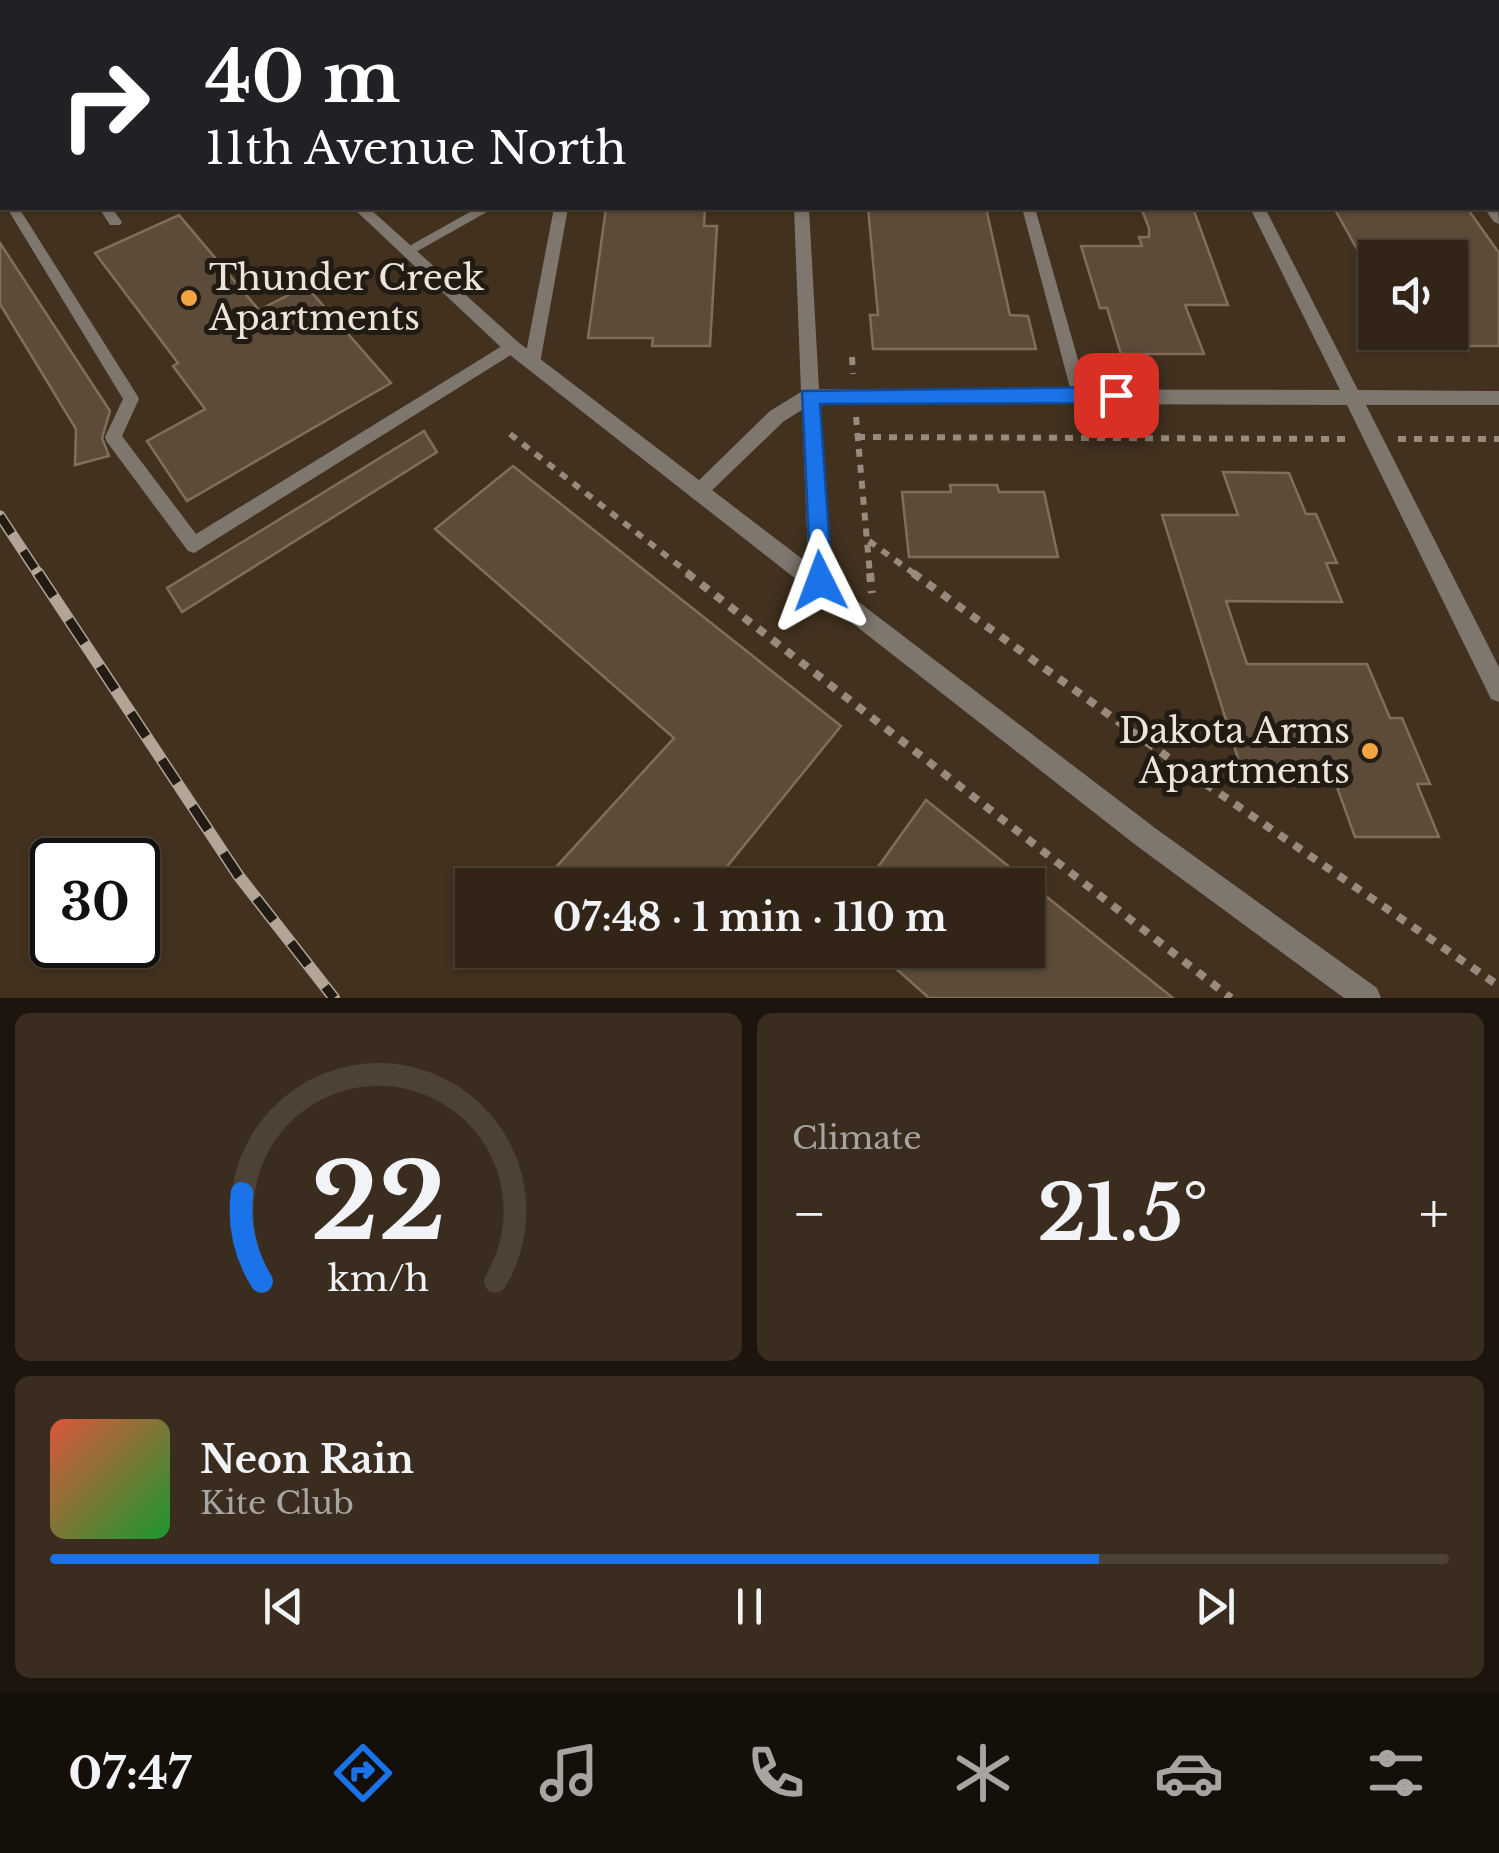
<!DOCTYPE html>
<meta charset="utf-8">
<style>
body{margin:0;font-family:"Libre Baskerville",serif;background:#3a2d20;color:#f1f3f6;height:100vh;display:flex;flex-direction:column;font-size:38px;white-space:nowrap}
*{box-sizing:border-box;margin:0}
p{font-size:32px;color:#a8a5a1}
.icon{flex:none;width:55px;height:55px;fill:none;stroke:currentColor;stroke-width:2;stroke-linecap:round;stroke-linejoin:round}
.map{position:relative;height:998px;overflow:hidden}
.drawer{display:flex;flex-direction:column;gap:15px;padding:15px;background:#1c140d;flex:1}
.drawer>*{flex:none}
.guide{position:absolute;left:0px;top:0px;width:1500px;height:210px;box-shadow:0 2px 8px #0004,0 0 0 2px #4d4236;background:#202124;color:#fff;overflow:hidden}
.buttons{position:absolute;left:1358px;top:240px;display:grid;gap:20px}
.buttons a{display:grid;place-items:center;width:110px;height:110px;border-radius:0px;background:#322517;box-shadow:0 2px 8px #0004,0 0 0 2px #4d4236;font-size:50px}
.speed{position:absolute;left:30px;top:838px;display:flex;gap:20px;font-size:50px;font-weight:700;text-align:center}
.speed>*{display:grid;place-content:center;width:130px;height:130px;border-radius:50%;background:#322517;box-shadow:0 2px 8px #0004,0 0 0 2px #4d4236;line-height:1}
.speed .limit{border:5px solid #111;border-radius:15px;background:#fff;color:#111}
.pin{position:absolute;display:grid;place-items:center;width:85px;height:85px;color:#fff;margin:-42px;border-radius:20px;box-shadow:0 5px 15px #0006}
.me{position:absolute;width:110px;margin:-55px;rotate:357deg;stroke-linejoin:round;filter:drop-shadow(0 0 8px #0008)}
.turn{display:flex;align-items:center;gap:35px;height:210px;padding:0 40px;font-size:45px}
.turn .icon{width:130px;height:130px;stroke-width:2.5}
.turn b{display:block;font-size:70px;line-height:85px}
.big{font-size:75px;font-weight:800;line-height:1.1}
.drawer .tile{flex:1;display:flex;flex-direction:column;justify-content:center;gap:15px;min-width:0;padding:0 35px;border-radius:15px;background:#3a2d20}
.drawer .dial{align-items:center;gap:0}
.dial svg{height:260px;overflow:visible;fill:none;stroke:#4d4236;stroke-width:7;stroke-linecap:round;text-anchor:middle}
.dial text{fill:#f1f3f6;stroke:none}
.song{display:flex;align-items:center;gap:30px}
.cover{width:120px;height:120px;border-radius:15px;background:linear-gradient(135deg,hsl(10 70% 55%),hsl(130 70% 35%))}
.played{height:10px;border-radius:5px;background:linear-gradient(90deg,#1a73e8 75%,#4d4236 75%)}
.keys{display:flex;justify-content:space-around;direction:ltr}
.heat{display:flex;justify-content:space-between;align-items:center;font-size:55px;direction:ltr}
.drawer .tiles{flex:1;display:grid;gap:15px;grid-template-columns:1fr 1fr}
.tile:last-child{grid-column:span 2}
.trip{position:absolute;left:455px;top:868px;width:590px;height:100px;border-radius:0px;background:#322517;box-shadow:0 2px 8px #0004,0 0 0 2px #4d4236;font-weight:800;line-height:100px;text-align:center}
.dock{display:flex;height:160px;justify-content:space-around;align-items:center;background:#140f09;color:#a8a5a1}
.dock .icon{width:70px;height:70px}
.dock .selected{color:#1a73e8}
.dock b{font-size:45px;color:#f1f3f6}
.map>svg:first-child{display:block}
</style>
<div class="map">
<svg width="1499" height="998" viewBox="0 0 1499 998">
<rect width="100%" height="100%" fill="#42311f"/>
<!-- building -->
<path fill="#5d4b39" stroke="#816e5a" stroke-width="2.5" d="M606 208H705L704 226H717L710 346H652L653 338H588Z
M868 208H986L1010 315 1028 316 1036 349H873L870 315H878Z
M1141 208H1193L1228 305H1185L1204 354H1121L1107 308H1100L1081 246H1142L1139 237H1149V228Z
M1334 208H1467L1499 253V346H1450V258H1362Z
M179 215 259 310 306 286 391 383 187 501 147 441 205 409 173 366 178 363 95 253Z
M0 243 110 411 102 438 109 456 75 465 76 429 0 304Z
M424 431 437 452 182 612 167 588Z
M513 466 841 726 712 885H576L557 866 674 738 435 529Z
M1223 472 1289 473 1306 514H1316L1337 563H1326L1342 602 1226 601 1247 664H1367L1390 718H1402L1430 784H1417L1439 837H1355L1329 765H1240L1162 515H1238Z
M950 485H997L999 492H1044L1058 557H909L902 492H951Z
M926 800 1032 885 1173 998H929L875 950H1028V885H865Z"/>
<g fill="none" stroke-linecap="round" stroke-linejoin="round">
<!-- path-far1 -->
<path stroke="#988a7c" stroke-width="6" stroke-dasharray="8 8" stroke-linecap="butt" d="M852 357 853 374
M856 417 870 575
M510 434 691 575
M857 437 1346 439
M1398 439H1499
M869 541 916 575"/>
<!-- path -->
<path stroke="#988a7c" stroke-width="8" stroke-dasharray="9 9" stroke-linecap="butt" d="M687 573 1231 998
M870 573 872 593
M913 573 1184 769 1499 986"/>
<!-- service -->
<path fill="#7f776e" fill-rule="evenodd" d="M595 0H605V2H595Z
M965 0H975L976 2H966Z
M1337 0H1348L1349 2H1338Z
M1376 0H1386L1387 2H1377Z
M1498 53H1499V59H1498Z
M0 183H2V195H0Z
M1498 207 1499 224 1494 222 1484 208Z
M7 208H19L137 395 139 399 122 436 196 534 507 343 512 341 520 347 517 351 194 553 188 551 107 442 105 437 123 399Z
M99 208H112L122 222 120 225H110Z
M477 208H494L414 253H404L402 250Z
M554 208H568L540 363 532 369 524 363Z
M1022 208H1035L1088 395 1080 401 1072 395Z"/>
<!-- minor -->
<path fill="#7f776e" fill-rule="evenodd" d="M783 0H795V2H783Z
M1150 0H1163L1164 2H1152Z
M794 208H809L819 389 1340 390 1250 208H1265L1358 390 1499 391V405H1366L1499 667V702L1491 699 1347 405 820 403 831 581 828 588 820 590 812 588 809 581 802 410 784 421 705 497H691L688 491 770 411 801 392Z"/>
<!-- tertiary -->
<path fill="#7f776e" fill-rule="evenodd" d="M0 104H2V113H0Z
M353 208H369L518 342 1155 828 1377 988 1381 998H1344L1137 846 506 352Z"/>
<!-- rail-far1 casing -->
<g stroke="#b2a598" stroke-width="11">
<path id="rail-far1" d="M0 516 39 575"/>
</g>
<!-- rail casing -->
<g stroke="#b2a598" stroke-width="12">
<path id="rail" d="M38 573 238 875 334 998"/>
</g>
<!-- rail-far1 -->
<use href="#rail-far1" stroke="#221b13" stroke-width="8" stroke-dasharray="21" stroke-linecap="butt"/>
<!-- rail -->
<use href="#rail" stroke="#221b13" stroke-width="9" stroke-dasharray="28" stroke-linecap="butt"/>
</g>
<!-- route -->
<path fill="#1a73e8" stroke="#114b97" stroke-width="2.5" d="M1116 387 1127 395 1116 403 820 404 832 581 828 589H811L802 391Z"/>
<!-- markers -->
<g fill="#f3a442" stroke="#221b13" stroke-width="4">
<circle cx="189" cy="298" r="10"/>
<circle cx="1370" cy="751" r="10"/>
</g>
<g text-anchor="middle" stroke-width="10" stroke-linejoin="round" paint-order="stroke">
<!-- poi labels -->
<g font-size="35" fill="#efe4d9" stroke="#221b13" text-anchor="start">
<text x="209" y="290">Thunder Creek<tspan x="209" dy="40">Apartments</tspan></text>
<text x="1350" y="743" text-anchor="end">Dakota Arms<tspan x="1350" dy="40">Apartments</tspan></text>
</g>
</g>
</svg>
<div class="buttons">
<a><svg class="icon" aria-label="sound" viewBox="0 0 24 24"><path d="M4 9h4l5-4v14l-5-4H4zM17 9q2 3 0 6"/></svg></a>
</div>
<div class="speed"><div class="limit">30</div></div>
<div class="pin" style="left:1116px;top:395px;background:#d93025"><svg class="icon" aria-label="arrive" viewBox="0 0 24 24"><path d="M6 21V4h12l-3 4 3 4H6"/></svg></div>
<svg class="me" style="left:820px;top:581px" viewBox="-20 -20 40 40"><path d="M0-17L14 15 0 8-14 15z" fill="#1a73e8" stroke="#fff" stroke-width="4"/></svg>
<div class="trip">07:48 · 1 min · 110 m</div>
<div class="guide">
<div class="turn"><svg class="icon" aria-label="right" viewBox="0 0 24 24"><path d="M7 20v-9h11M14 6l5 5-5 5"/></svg><div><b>40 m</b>11th Avenue North</div></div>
</div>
</div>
<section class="drawer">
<div class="tiles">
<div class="tile dial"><svg viewBox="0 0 100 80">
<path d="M14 69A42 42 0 1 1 86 69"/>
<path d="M14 69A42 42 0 0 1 8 42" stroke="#1a73e8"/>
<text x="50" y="56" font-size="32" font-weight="700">22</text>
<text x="50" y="72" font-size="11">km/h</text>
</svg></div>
<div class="tile"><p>Climate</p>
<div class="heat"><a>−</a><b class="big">21.5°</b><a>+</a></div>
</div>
<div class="tile">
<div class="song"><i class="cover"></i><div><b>Neon Rain</b><p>Kite Club</p></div></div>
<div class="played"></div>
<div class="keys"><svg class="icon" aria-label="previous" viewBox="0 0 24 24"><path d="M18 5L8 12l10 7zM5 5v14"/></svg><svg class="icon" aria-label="pause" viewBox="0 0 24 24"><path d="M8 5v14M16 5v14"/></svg><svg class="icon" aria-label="next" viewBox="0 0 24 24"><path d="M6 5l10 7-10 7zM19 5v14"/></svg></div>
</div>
</div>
</section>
<nav class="dock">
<b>07:47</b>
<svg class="icon selected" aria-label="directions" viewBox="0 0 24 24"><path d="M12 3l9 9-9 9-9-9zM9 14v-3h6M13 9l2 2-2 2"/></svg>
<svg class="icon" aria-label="music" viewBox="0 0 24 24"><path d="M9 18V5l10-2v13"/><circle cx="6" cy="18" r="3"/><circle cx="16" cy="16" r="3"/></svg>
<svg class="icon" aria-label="phone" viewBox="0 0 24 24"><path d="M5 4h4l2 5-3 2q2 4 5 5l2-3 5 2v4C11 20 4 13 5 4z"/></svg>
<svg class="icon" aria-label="climate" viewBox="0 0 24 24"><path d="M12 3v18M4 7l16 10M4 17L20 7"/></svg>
<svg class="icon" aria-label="car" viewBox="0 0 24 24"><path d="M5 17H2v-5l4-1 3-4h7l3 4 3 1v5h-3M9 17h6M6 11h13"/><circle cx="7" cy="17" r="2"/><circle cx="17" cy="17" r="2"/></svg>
<svg class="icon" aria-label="filters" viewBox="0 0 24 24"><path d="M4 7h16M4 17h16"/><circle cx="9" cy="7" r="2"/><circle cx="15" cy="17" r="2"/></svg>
</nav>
